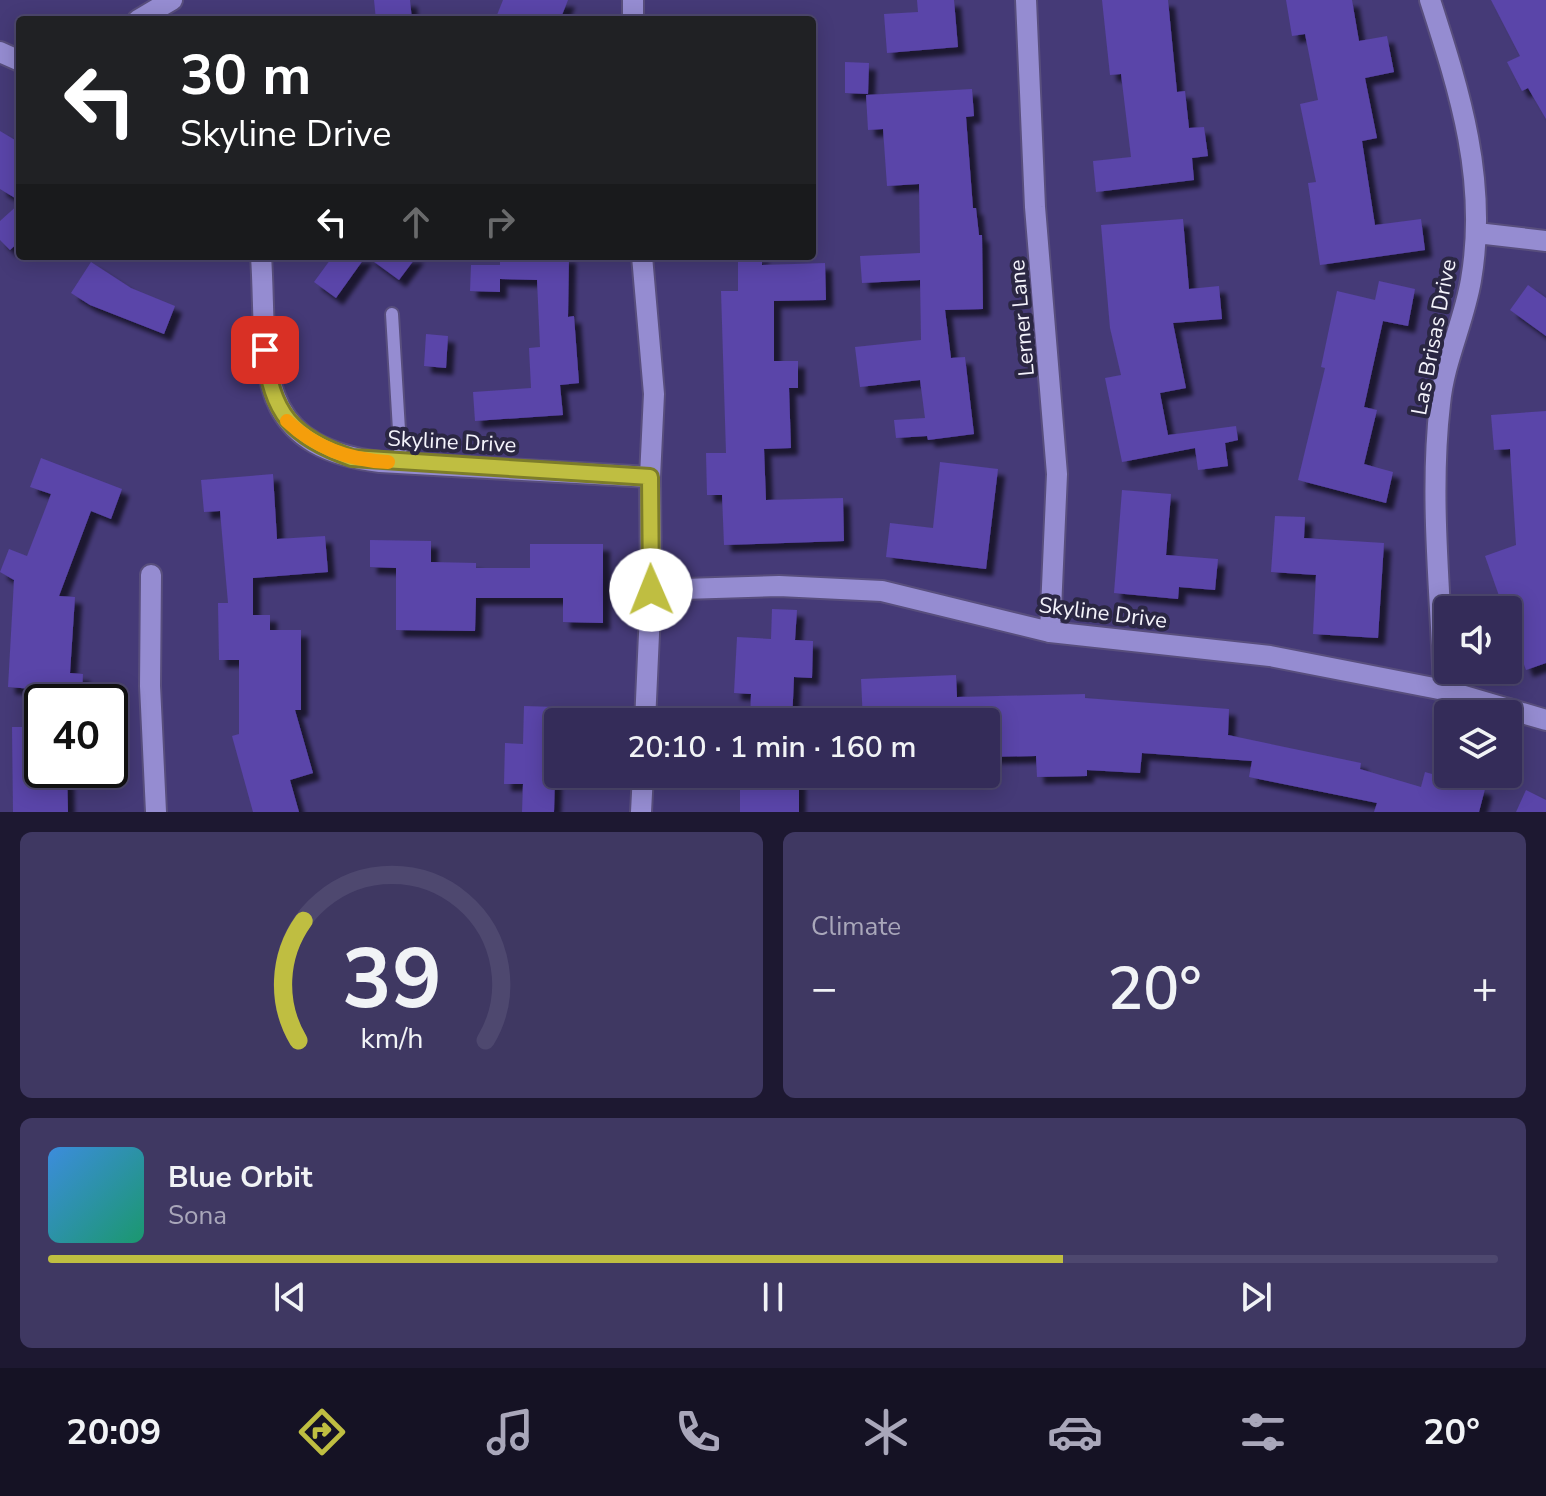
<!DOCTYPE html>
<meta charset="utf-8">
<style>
body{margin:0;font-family:"Nunito Sans",sans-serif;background:#3f3862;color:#f1f3f6;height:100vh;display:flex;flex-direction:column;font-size:30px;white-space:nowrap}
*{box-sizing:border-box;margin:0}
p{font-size:26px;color:#a9a7ba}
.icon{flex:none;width:44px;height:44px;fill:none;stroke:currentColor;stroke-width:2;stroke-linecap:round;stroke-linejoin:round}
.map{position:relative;height:812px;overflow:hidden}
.panel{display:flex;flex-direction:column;gap:20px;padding:20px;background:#1d1831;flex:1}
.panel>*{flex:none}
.banner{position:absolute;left:16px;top:16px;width:800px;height:244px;border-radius:8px;box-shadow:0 4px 20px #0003,0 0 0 2px #4e486f;background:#202124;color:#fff;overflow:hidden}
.tools{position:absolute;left:1434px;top:596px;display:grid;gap:16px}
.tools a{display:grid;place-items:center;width:88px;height:88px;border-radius:8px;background:#342c59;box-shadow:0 4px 20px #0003,0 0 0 2px #4e486f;font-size:40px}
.speed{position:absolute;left:24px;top:684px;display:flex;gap:16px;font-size:40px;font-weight:700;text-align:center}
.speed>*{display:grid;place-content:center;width:104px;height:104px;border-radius:50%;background:#342c59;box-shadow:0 4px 20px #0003,0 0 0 2px #4e486f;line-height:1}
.speed .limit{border:4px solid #111;border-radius:12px;background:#fff;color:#111}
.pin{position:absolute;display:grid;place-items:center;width:68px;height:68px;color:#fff;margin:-34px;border-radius:16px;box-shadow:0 4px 12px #0006}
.me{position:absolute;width:88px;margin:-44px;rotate:359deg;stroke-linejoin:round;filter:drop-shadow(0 0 6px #0008)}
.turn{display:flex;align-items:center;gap:28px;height:168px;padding:0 32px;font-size:36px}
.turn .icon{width:104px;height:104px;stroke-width:2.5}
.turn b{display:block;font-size:56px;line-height:68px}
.lanes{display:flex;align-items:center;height:76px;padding:0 32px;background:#0003;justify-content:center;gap:40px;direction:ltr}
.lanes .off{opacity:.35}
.big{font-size:60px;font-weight:600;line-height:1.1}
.panel .card{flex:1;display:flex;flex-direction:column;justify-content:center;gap:12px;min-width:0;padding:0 28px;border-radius:12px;background:#3f3862}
.panel .dial{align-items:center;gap:0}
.dial svg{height:208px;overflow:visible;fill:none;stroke:#4e486f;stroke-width:7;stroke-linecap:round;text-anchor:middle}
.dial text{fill:#f1f3f6;stroke:none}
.song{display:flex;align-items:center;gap:24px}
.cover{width:96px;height:96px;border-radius:12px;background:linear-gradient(135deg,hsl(210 70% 55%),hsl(160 70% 35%))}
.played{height:8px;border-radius:4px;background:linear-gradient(90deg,#bfbe41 70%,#4e486f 70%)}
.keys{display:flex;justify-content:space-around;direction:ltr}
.heat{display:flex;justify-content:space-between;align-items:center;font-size:44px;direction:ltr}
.panel .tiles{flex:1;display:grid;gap:20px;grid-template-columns:1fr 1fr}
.card:last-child{grid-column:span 2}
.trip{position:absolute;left:544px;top:708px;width:456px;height:80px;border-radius:8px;background:#342c59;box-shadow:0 4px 20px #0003,0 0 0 2px #4e486f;font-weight:600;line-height:80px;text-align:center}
.tabs{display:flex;height:128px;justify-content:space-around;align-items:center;background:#151224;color:#a9a7ba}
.tabs .icon{width:56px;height:56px}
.tabs .selected{color:#bfbe41}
.tabs b{font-size:36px;color:#f1f3f6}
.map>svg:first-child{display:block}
</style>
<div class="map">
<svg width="1546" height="812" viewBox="0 0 1546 812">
<defs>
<filter id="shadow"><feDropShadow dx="7" dy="7" stdDeviation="2" flood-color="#0009"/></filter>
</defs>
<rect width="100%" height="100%" fill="#453a77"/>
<!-- building -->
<path fill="#5a44a9" filter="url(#shadow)" d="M374 0H410L412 20H376Z
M503 0H568L560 20H495Z
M917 0H954L958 47 887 53 884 14 918 12Z
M1102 0H1168L1177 92 1185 91 1189 128 1204 127 1208 156 1192 158 1194 180 1096 192 1093 161 1131 157 1121 74 1110 75Z
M1286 0H1352L1359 41 1387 36 1394 72 1365 78 1377 138 1362 141 1375 225 1421 219 1425 250 1320 265 1308 183 1316 182 1300 104 1318 100 1305 34 1292 36Z
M1491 0H1546V119L1528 88 1522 91 1507 62 1520 56Z
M845 62 869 63 868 94 845 93Z
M972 89 974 116 966 117 973 208H976L979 235H982L983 309 945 310 951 358 965 357 974 434 928 440 927 436 896 438 894 420 925 418 920 380 860 387 855 347 921 340 920 280 862 283 860 256 920 253 919 184 887 186 883 129 868 130 866 95Z
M0 131 20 143V201L0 189Z
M20 203V241L10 250 0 240V221Z
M1183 219 1189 289 1219 286 1222 319 1173 323 1186 388 1160 393 1168 435 1236 426 1238 440 1225 443 1228 466 1198 470 1195 448 1122 462 1105 378 1121 375 1110 328 1101 225Z
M333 256H417L399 280 366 256 336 298 314 282Z
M500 256H569L568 317 574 316 579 383 560 385 563 415 475 421 473 392 531 388 529 348 540 347 537 280 500 279V292L470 291 471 265H500Z
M738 256H762V265L825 263 826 300 774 301V361H798V388H789L791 448 764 449 766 500 843 498 844 541 724 545 722 495H707L706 453H726L721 291H738Z
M91 262 131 288 175 306 164 334 90 305 71 293Z
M1379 281 1415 289 1408 326 1383 321 1364 407 1377 410 1364 464 1393 472 1386 503 1298 480 1325 368 1321 367 1337 291 1375 300Z
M1528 285 1546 298V336L1510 310Z
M426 334 448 336 446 368 424 366Z
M1546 411V663L1526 670 1508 621V610H1504L1485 556 1516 545 1510 449 1494 450 1491 415Z
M41 458 122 489 111 519 91 511 59 596 75 597 70 673 83 674 82 693 8 687 14 580 0 572 9 549 27 556 51 494 30 487Z
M940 462 998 469 986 569 886 557 890 523 933 528Z
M273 474 277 539 325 536 328 572 253 578V615H270V630H301V710H295L313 773 290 780 299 812H253L232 736 239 734V660H219L218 603H228L220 511 204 512 201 480Z
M1122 490 1171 494 1166 555 1218 559 1215 590 1179 587 1178 599 1114 593Z
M1275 516 1305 517 1304 538 1384 543 1378 638 1313 634 1316 575 1271 572Z
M370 540 431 541V562L476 563V568H530V544H603V623L563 622V598H476L475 631 396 630V568L370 567Z
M772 609 797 610 795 640 813 641 812 678 794 677 792 722H750L751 694 734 693 737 637 771 639Z
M956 675 957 697 1085 694V698L1229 709 1228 735 1361 763 1360 769 1421 787 1425 772 1485 789 1479 812H1374L1377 803 1249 777 1252 761 1142 753 1140 773 1087 770V776L1037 777 1036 756 986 757V722H863L861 679Z
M524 706 557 707 554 812H522L523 784H504L505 743 523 744Z
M12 727H42V770H67L68 812H13Z
M740 774H799V812H740Z
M1526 790 1546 800V812H1516Z"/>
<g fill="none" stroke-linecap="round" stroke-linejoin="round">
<!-- lane casing -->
<g stroke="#584e7d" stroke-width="16">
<path id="lane" d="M392 314 401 463"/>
</g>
<!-- street casing -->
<g stroke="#584e7d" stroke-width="24">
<path id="street" d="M1026 0 1035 207 1057 474 1050 632
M1430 0C1460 93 1488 181 1471 280 1464 322 1444 361 1440 404 1429 498 1441 596 1444 690
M138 20 172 0
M633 20V0
M1477 233 1546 241
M642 256 654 394 650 477
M151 575 150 686 156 812"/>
</g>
<!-- secondary casing -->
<g stroke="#584e7d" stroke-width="24">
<path id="secondary" d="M0 52 20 61
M261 256C268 359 247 446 380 462L650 477 651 590 645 722
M651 590 779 586 882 591 1050 632 1270 656 1444 690 1546 720
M641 812 643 774"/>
</g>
<!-- lane -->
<use href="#lane" stroke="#958cd1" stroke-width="12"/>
<!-- street -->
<use href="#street" stroke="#958cd1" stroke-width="20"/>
<!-- secondary -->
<use href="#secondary" stroke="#958cd1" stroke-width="20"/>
</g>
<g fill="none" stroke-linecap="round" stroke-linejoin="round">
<!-- route casing -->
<g stroke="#7c7c2a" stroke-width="20">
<path id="route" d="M265 350C270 413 293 438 352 458L650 477 651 590"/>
</g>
<!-- route -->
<use href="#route" stroke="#bfbe41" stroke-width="14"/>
<!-- slow -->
<path stroke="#f59e0b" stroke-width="14" d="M287 421C316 448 348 460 388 462"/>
</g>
<g text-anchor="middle" stroke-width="8" stroke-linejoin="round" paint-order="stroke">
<!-- street labels -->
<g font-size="22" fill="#f4f3fb" stroke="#2b2743">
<text transform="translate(1021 318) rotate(-95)" y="8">Lerner Lane</text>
<text transform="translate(1433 337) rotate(-79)" y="8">Las Brisas Drive</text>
<text transform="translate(452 441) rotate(3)" y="8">Skyline Drive</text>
<text transform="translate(1103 612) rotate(7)" y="8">Skyline Drive</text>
</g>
</g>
</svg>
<div class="tools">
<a><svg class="icon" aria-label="sound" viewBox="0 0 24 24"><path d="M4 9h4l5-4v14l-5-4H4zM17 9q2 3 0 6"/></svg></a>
<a><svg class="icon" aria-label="layers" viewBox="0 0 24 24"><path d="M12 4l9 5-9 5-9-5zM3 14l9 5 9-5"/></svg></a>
</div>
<div class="speed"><div class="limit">40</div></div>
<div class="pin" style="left:265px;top:350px;background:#d93025"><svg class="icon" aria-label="arrive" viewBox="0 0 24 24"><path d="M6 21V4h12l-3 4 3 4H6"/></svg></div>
<svg class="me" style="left:651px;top:590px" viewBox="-20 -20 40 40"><circle r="19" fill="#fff"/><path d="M0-13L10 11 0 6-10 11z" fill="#bfbe41"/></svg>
<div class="trip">20:10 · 1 min · 160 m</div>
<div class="banner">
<div class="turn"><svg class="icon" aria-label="left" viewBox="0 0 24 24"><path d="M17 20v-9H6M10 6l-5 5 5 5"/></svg><div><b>30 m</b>Skyline Drive</div></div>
<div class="lanes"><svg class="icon" aria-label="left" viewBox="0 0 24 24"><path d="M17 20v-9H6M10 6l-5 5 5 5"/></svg><svg class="icon off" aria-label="ahead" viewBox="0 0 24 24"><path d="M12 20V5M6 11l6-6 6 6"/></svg><svg class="icon off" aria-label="right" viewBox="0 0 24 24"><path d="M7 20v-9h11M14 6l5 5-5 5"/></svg></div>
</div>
</div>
<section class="panel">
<div class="tiles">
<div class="card dial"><svg viewBox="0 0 100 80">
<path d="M14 69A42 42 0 1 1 86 69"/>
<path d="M14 69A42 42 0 0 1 16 23" stroke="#bfbe41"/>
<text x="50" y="56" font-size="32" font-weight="700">39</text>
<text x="50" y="72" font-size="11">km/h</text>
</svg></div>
<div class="card"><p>Climate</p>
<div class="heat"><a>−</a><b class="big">20°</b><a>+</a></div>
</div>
<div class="card">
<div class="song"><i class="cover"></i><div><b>Blue Orbit</b><p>Sona</p></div></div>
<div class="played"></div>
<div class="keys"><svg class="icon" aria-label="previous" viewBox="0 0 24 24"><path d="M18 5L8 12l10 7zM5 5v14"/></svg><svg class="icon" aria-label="pause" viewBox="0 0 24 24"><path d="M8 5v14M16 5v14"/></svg><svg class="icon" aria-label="next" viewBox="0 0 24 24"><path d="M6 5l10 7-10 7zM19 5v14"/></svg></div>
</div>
</div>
</section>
<nav class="tabs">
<b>20:09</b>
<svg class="icon selected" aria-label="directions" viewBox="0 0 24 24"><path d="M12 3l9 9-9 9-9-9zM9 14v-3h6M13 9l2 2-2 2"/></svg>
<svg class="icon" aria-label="music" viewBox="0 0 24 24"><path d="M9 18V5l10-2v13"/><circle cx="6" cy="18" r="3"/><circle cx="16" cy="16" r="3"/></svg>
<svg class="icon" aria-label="phone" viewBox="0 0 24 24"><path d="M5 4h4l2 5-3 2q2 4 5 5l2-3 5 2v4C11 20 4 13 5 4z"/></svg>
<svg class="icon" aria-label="climate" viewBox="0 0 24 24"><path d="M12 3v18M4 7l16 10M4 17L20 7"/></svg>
<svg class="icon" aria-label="car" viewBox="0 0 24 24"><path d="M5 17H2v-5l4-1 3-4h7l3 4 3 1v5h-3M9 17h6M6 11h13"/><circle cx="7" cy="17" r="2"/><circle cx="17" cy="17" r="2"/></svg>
<svg class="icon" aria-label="filters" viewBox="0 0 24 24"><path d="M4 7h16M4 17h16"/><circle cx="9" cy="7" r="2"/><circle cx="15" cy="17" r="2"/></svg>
<b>20°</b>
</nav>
